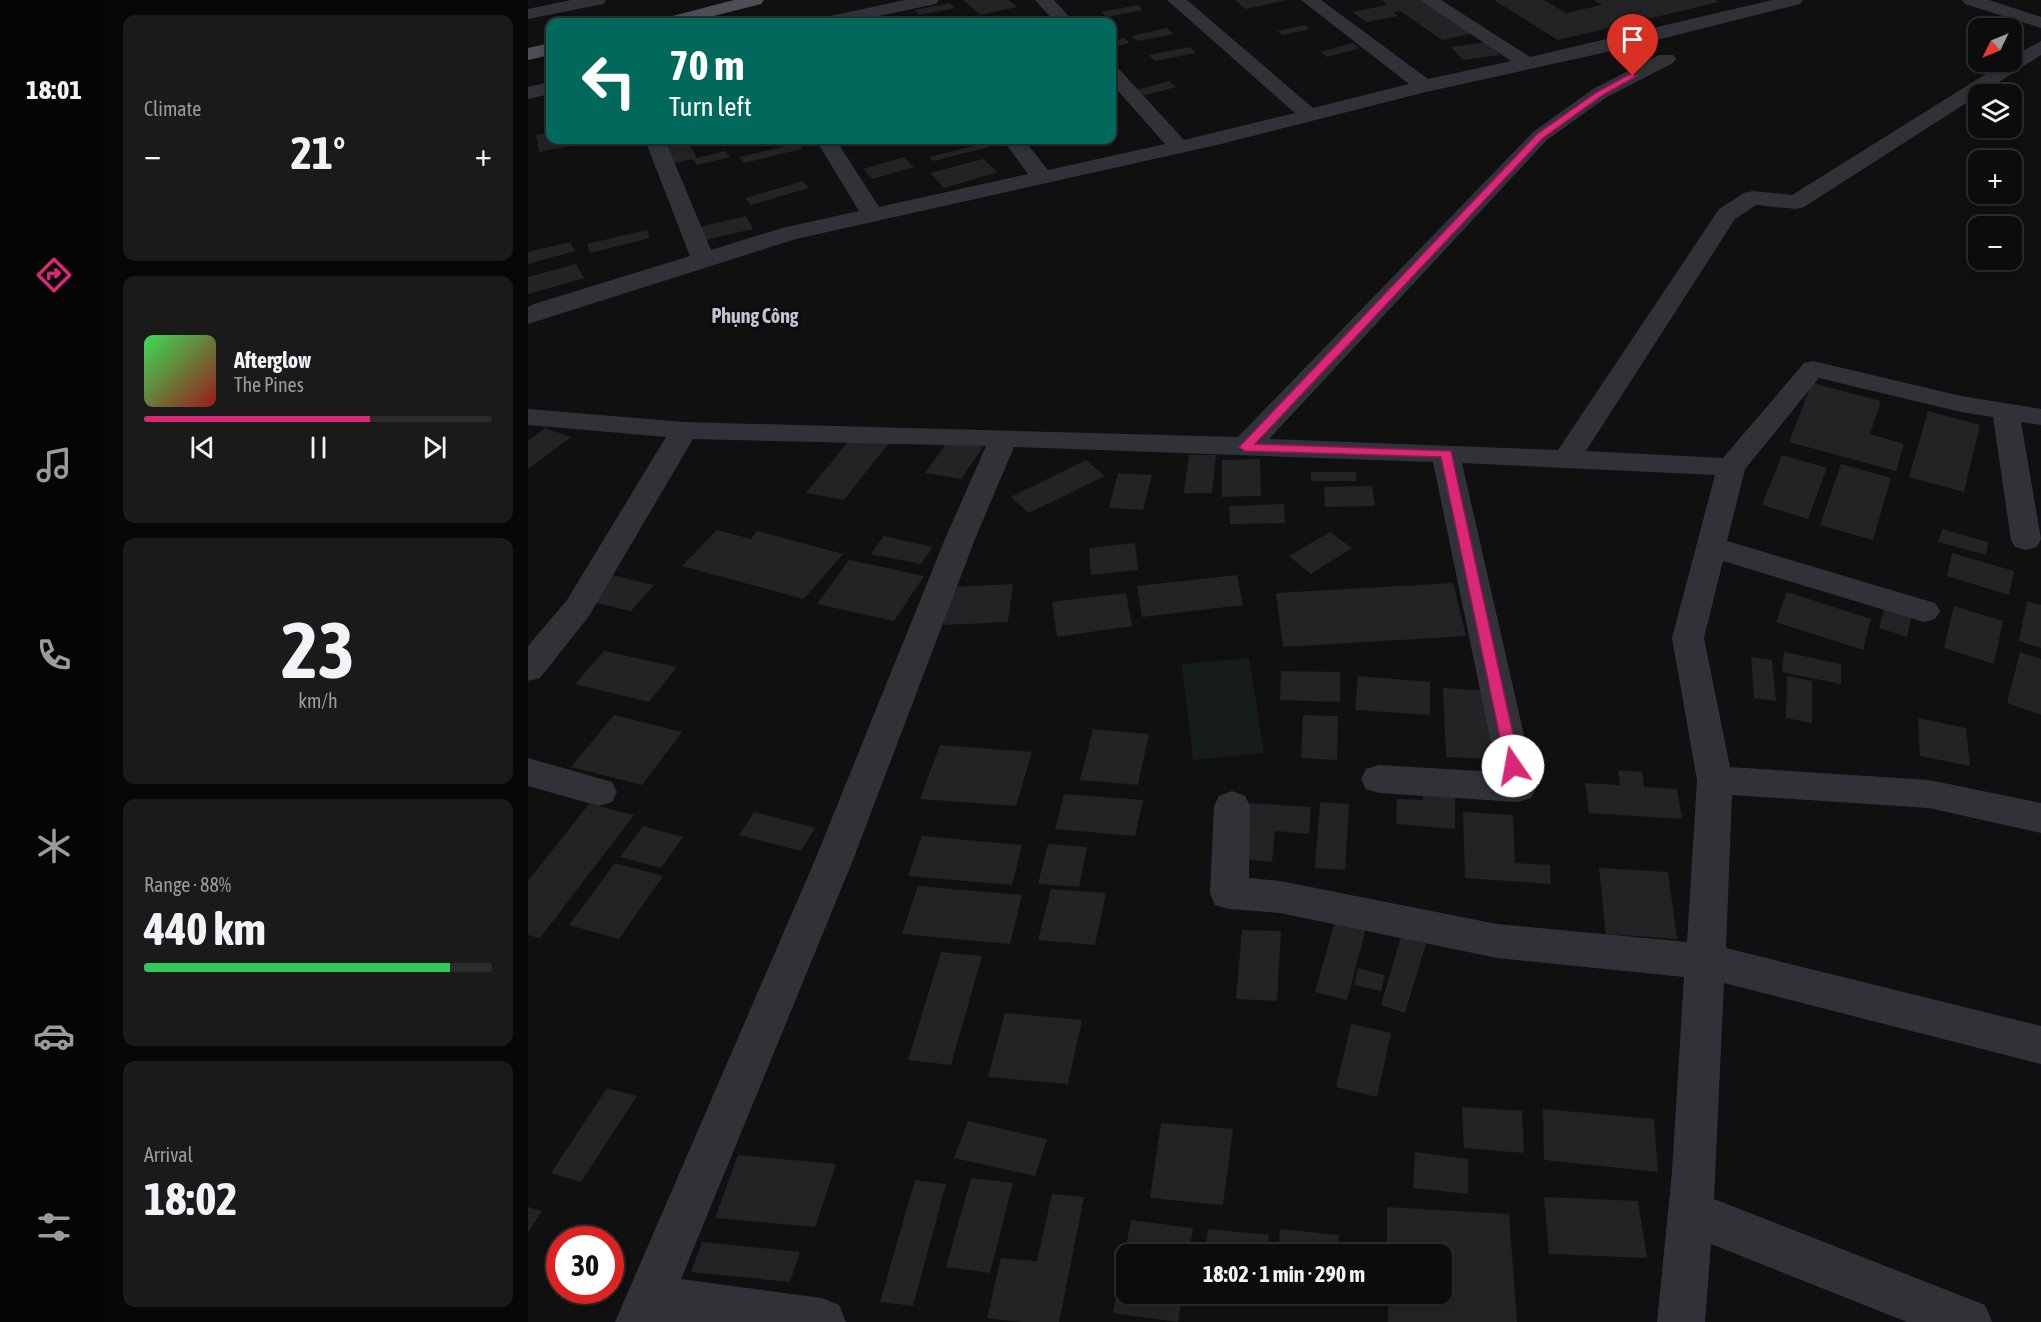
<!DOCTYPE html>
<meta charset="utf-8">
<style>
body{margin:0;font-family:"Asap Condensed",sans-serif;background:#1a1a1b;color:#f1f3f6;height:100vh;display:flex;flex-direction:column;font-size:22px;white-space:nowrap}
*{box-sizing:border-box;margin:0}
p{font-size:20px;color:#9a9b9d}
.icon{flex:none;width:33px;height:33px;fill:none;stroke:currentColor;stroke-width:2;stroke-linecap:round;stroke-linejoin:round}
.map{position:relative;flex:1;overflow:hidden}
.panel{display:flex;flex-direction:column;gap:15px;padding:15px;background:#070707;width:420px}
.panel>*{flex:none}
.top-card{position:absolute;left:18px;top:18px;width:570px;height:126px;border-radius:12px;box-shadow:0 3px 9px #0003,0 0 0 2px #2c2c2e;background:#00695c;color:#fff;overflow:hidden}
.needle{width:39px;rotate:227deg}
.tools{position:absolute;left:1440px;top:18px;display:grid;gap:12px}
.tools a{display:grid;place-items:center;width:54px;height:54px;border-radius:12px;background:#0c0c0d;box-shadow:0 3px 9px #0003,0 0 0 2px #2c2c2e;font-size:30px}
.speed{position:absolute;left:18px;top:1226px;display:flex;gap:12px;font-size:30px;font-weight:700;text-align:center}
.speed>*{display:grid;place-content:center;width:78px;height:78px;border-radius:50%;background:#0c0c0d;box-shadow:0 3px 9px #0003,0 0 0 2px #2c2c2e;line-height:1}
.speed .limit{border:9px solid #d22;background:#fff;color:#111}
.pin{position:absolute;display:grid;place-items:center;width:51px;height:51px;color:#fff;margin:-62px -26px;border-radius:50% 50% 50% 0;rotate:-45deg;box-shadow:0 0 6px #0007}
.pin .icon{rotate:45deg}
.me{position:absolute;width:66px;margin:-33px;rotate:348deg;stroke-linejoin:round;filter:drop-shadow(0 0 4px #0008)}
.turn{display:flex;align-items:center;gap:21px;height:126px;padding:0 24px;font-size:27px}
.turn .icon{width:78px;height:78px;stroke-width:2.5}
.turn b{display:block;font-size:42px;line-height:51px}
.big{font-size:45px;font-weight:700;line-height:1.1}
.panel .card{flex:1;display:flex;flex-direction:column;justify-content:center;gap:9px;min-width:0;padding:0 21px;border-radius:12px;background:#1a1a1b}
.panel .dial{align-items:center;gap:0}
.dial b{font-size:78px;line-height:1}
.song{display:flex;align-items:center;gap:18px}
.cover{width:72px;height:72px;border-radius:9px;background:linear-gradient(135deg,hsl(130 70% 55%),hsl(0 70% 35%))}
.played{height:6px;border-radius:3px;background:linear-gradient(90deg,#db2777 65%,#2c2c2e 65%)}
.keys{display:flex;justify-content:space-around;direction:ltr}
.heat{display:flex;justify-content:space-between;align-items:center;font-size:33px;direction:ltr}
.charge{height:9px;border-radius:4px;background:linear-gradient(90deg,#34c759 88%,#2c2c2e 0)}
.trip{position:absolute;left:588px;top:1244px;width:336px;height:60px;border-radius:12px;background:#0c0c0d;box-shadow:0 3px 9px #0003,0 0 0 2px #2c2c2e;font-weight:700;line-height:60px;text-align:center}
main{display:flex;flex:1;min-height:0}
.dock{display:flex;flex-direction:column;width:108px;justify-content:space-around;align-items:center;background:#050505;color:#9a9b9d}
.dock .icon{width:42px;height:42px}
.dock .on{color:#db2777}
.dock b{font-size:27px;color:#f1f3f6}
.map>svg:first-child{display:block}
</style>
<main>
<nav class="dock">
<b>18:01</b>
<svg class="icon on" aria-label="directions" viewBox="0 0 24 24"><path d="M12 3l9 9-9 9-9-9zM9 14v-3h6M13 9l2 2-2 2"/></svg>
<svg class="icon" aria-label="music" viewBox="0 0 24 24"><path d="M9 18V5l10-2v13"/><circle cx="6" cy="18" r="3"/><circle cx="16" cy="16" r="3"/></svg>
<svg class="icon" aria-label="phone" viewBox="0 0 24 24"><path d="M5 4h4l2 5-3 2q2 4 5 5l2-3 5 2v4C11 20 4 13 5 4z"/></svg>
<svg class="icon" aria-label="climate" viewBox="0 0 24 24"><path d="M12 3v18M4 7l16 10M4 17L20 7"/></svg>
<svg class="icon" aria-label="car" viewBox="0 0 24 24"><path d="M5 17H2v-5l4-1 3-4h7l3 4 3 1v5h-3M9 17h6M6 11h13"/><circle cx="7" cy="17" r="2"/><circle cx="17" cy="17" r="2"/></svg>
<svg class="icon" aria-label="filters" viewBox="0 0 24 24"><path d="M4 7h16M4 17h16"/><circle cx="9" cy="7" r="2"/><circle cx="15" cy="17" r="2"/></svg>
</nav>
<section class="panel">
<div class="card"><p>Climate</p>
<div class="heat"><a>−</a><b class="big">21°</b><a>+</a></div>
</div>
<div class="card">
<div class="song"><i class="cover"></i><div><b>Afterglow</b><p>The Pines</p></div></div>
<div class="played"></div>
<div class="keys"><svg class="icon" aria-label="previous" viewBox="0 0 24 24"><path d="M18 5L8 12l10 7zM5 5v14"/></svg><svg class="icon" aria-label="pause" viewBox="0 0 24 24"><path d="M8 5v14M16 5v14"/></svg><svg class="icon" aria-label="next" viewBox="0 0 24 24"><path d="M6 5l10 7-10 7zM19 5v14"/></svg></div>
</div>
<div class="card dial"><b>23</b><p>km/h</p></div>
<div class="card"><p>Range · 88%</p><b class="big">440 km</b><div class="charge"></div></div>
<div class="card"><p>Arrival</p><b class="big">18:02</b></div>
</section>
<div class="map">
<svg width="1513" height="1322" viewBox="0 0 1513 1322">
<rect width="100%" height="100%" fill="#101011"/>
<!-- green -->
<path fill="#161c17" d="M721 658 736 753 665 760 654 664Z"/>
<!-- building -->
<path fill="#232326" d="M435 0H481L489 7 452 15Z
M707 0H756V1L717 9Z
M853 0H897L946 33 914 40 872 11 865 12 870 16 839 22 824 12 859 5Z
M966 0H1016L1038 13 1074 5 1066 0H1187L1191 2 1030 40Z
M422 3 427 8 392 15 387 10Z
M609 5 615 10 579 17 573 12Z
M777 25 782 29 754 35 749 31Z
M639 28 646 34 610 41 603 36Z
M596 38 602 43 584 47V41Z
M959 42 972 55 935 60 923 47Z
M825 43 832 48 799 57 792 52Z
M662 47 668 53 627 61 621 55Z
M641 81 648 87 611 97 604 91Z
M22 132V140L69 141 11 152 8 135Z
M160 142 169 158 197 151 202 157 169 165 165 159 146 163 137 148Z
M269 143 274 149 216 163 211 157Z
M458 143 462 147 405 161 401 157Z
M376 157 386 167 345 179 335 169Z
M455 159 470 172 416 188 402 173Z
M275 181 281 188 223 205 217 198Z
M218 216 225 229 177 240 171 227Z
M119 230 122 238 62 253 59 244Z
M42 242 47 251 0 264V252Z
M48 264 56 278 0 294V277Z
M1284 383 1353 401 1342 434 1376 444 1368 471 1261 442Z
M1400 411 1452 425 1436 492 1381 477Z
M17 428 43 437 0 469V441Z
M324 437 361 443 316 500 278 493Z
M421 440 455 447 433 479 397 473Z
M661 455H688L684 493H656Z
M1254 455 1299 468 1280 519 1234 505Z
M732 459 733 496 694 497V460Z
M558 460 577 476 501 513 483 497Z
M1313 464 1363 478 1345 540 1292 525Z
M783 472H828V481H783Z
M590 473 624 475 615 510 581 508Z
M844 486 847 506 797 507 796 487Z
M756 504 757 523 702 524 701 506Z
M1414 529 1460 542 1458 555 1410 542Z
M189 530 223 539 229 531 315 554 276 599 154 566Z
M802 532 824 548 783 574 761 556Z
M356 536 405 547 393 564 343 554Z
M607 543 610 570 563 575 561 548Z
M1424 553 1486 571 1481 595 1419 576Z
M321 560 396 576 366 621 289 604Z
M83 575 126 585 103 611 59 601Z
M709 575 715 605 614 617 609 586Z
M925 583 938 636 755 647 748 593Z
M485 584 480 622 415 625 421 587Z
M1259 592 1343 619 1335 650 1248 622Z
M598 593 604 626 529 637 524 602Z
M1499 601 1513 605V648L1491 641Z
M1357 606 1384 614 1379 637 1351 628Z
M1426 606 1475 621 1466 664 1416 648Z
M76 651 149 667 121 702 47 684Z
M1256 652 1313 664V684L1254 672Z
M1492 652 1513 659V715L1479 703Z
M1223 657 1244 660 1248 701 1226 698Z
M753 671 812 672V702L752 700Z
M830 676 902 682V715L827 710Z
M1259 676 1284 681V723L1258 718Z
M915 688 962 691 968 759 918 757Z
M86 715 154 732 114 785 43 767Z
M775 715 810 716 809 760 773 758Z
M1390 718 1438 728 1442 766 1392 756Z
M565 729 621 734 610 785 552 780Z
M412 745 504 752 488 806 392 799Z
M1090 770 1114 772 1116 787 1149 789 1154 819 1061 813 1057 783 1092 785Z
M896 784 927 787V829L868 824 869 799 895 800Z
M536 794 615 800 607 836 527 829Z
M792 802 821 804 817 870 787 868Z
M719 803 783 807 781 834 747 831 744 862 713 859Z
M61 804 106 815 12 938 0 935V881Z
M226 812 287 828 273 851 211 835Z
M935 812 985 815 987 863 1022 865 1023 884 937 878Z
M115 826 155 837 133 868 92 857Z
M394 836 494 845 484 885 380 876Z
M520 844 559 847 551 887 510 884Z
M87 863 135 876 91 939 41 925Z
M1071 868 1140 872 1149 939 1078 934Z
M390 886 494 895 482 944 374 934Z
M523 889 578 893 567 945 510 940Z
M809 914 840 921 819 1000 787 992Z
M714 930 753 931 749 1001 708 999Z
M874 933 899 940 877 1013 853 1005Z
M413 952 454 956 423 1065 380 1060Z
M830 968 857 975 853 991 826 985Z
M477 1013 554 1020 540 1084 460 1077Z
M823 1024 863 1033 849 1097 808 1087Z
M79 1088 109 1096 53 1182 23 1173Z
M934 1107 994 1111 996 1153 936 1148Z
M1015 1109 1126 1119 1130 1172 1016 1160Z
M440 1121 519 1139 507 1176 426 1158Z
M633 1123 705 1129 695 1205 622 1198Z
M887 1152 940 1159V1194L885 1188Z
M210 1155 308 1164 287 1227 187 1218Z
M443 1178 485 1183 462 1273 418 1267Z
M387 1180 418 1184 385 1306 352 1302Z
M524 1194 556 1197 531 1322H495L459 1318 473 1258 509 1261Z
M1016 1197 1110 1201 1119 1258 1021 1254Z
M0 1207 14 1211 0 1233Z
M859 1207 981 1214 989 1322H860V1293H914V1254H859Z
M603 1220 665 1228 661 1254H598V1293H655L650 1322 585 1313Z
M680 1229 741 1235 739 1254H677Z
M752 1229 811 1235 810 1254H750Z
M174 1242 272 1252 262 1282 163 1272Z"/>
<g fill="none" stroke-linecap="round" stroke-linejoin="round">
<!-- minor -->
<path fill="#313237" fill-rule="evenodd" d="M43 0H78L75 4 0 19V9Z
M377 0H411L408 4 322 22H290L293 18Z
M507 0H526L546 22H527Z
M639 0H659L785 108 881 84 773 0H793L900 79 983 61 892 0H913L1002 57 1244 0H1275L1272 4 1097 48 898 92 693 144 268 239 0 324V307L6 304 162 256 117 140H137L183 250 254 228 331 211 288 140H308L351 207 500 174 475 140H496L520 170 637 144 584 84V67L591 69 656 140 767 113Z
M1434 0H1461L1513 17V28L1437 4Z
M1513 41V55L1276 207 1268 209 1228 205 1207 219 1058 451 1195 458 1276 363 1285 361 1433 396 1513 409V425L1493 422 1513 539 1509 547 1498 550 1487 547 1483 540 1465 417 1433 412 1291 378 1217 469 1199 541 1407 603 1412 611 1407 619 1396 622 1195 561 1176 638 1202 767 1401 780 1513 803V833L1401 808 1204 795 1198 948 1513 1026V1064L1196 983 1186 1199 1457 1305 1464 1322H1379L1183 1244 1177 1322H1129L1144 1172 1156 977 969 958 752 913 701 909 687 905 682 893 686 806 691 796 704 791 717 796 722 806 721 878 752 881 969 924 1159 942 1169 780 1144 638 1187 475 934 463 1008 788 1003 798 990 802 851 793 838 789 833 779 838 769 851 765 969 772 905 462 486 447 447 539 325 860 153 1279 294 1298 311 1305 318 1322H87L287 860 417 539 458 446 165 439 61 616 12 678 0 681V646L39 600 138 437 0 425V409L156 422 710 437 1005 132 1065 89 1131 55H1145L1148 59 1145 63 1079 97 1019 140 741 439 1030 450 1191 209 1216 193 1224 191 1264 195 1477 62H1484V57Z
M22 82V94L0 99V87Z
M0 758 84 782 89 792 84 802 71 806 0 786Z"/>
<!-- major -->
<path fill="#4c4f56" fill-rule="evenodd" d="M206 0H236L233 4 162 22H134L137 18Z
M22 43V55L0 60V48Z"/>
</g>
<!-- route -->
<path fill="#db2777" stroke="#8e194d" stroke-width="1.5" d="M1102 74 1109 76 1075 95 1015 138 727 444 923 451 992 766 990 770H980L978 766 913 457 717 451 711 447 1009 134 1069 92Z"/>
<g text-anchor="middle" stroke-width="6" stroke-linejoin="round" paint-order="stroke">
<!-- far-district labels -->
<g font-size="20" font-weight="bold" fill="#c1c5cf" stroke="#0b0b0c">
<text x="227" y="323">Phụng Công</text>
</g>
</g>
</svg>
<div class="tools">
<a><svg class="needle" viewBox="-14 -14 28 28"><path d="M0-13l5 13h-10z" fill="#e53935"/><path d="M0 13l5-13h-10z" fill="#9a9b9d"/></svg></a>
<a><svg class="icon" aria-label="layers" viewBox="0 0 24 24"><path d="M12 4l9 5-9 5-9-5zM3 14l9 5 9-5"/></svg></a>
<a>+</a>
<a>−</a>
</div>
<div class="speed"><div class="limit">30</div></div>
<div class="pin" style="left:1105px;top:76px;background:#d93025"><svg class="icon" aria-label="arrive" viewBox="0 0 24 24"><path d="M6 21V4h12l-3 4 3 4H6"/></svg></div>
<svg class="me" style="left:985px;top:766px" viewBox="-20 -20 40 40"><circle r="19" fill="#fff"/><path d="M0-13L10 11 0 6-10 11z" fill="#db2777"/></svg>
<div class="trip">18:02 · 1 min · 290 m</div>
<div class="top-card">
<div class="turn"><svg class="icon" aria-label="left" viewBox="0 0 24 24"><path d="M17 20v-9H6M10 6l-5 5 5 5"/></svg><div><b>70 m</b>Turn left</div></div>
</div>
</div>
</main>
